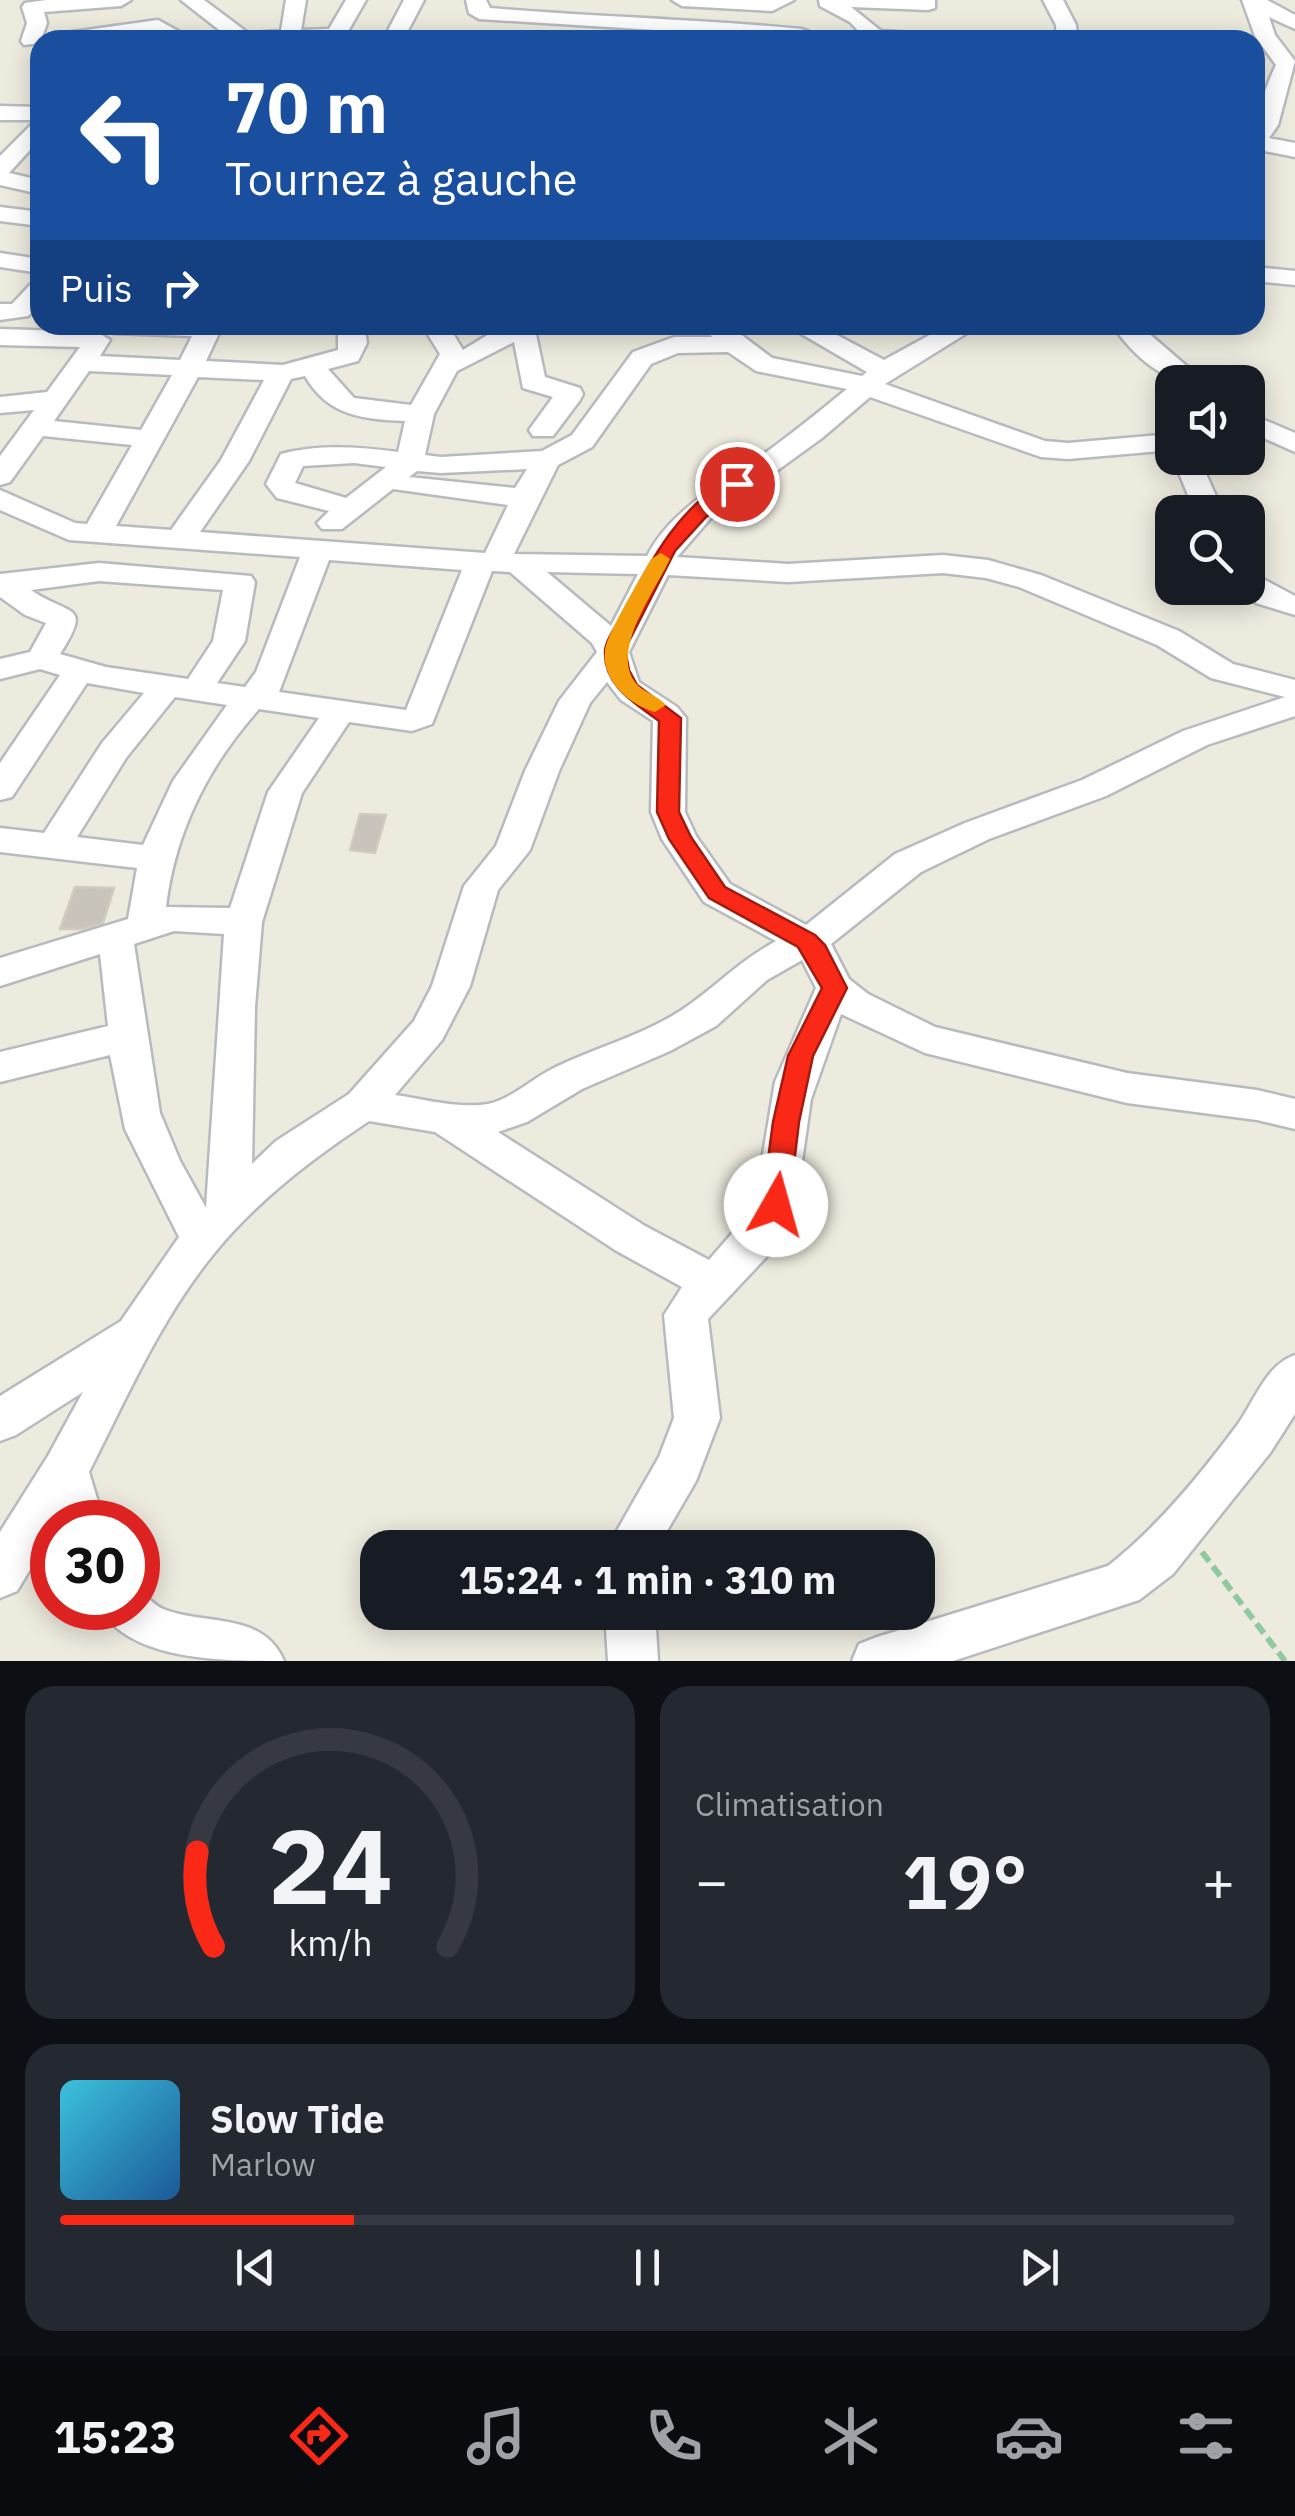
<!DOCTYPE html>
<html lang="fr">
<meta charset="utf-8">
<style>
body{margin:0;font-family:"IBM Plex Sans",sans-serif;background:#242831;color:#f1f3f6;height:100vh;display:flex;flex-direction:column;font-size:38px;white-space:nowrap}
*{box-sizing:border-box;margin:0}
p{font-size:32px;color:#9ea1a6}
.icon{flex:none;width:55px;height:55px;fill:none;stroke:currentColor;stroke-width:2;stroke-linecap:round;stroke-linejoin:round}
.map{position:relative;height:1661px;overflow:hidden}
.details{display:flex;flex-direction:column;gap:25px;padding:25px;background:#0d0f14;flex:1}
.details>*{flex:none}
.hud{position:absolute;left:30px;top:30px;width:1235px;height:305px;border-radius:30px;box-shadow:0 5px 25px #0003;background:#1a4fa0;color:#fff;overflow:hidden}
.controls{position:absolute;left:1155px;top:365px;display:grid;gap:20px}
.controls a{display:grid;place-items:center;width:110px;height:110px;border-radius:20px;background:#171b24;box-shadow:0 5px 25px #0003;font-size:50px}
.speed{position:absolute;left:30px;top:1500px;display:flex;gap:20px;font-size:50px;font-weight:700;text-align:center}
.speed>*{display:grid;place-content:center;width:130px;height:130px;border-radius:50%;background:#171b24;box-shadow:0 5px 25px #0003;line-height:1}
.speed .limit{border:15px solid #d22;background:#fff;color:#111}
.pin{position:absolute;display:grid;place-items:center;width:85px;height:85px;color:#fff;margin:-42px;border:5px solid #fff;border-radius:50%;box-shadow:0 2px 10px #0007}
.me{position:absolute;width:110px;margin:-55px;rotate:7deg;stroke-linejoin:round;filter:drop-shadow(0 0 8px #0008)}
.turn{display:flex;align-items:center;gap:35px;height:210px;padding:0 30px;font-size:45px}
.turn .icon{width:130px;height:130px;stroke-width:2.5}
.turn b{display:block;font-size:70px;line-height:85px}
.then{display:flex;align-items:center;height:95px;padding:0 30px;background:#0003;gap:20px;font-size:38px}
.big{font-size:75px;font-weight:700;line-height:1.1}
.details .card{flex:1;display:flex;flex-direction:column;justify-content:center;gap:15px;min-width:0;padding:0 35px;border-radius:30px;background:#242831}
.details .dial{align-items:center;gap:0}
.dial svg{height:260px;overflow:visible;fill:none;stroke:#363941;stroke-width:7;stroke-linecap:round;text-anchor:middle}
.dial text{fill:#f1f3f6;stroke:none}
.song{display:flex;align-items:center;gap:30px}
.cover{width:120px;height:120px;border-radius:15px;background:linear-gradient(135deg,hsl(190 70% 55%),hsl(210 70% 35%))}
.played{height:10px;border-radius:5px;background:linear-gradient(90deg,#fa2917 25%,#363941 25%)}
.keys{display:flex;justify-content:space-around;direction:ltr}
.heat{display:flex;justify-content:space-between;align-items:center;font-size:55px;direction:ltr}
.details .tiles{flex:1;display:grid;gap:25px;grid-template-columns:1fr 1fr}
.card:last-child{grid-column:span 2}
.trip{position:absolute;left:360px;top:1530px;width:575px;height:100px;border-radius:30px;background:#171b24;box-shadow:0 5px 25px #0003;font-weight:700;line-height:100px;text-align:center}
.menu{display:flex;height:160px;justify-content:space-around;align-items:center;background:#090b0e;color:#9ea1a6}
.menu .icon{width:70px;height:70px}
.menu .current{color:#fa2917}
.menu b{font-size:45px;color:#f1f3f6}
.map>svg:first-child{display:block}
</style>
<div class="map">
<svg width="1295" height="1661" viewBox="0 0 1295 1661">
<rect width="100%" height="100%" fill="#edeade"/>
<!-- building -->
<path fill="#c8c4bb" stroke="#d2cbbc" stroke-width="2.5" d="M360 814 386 815 375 853 350 850Z
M75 887 114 888 103 923 82 929H60Z"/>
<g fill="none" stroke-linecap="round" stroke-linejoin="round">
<!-- minor casing -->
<g stroke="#b7babf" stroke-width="5">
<path id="minor" d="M46 0H131L121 6 44 12 47 23 40 43 24 45 21 41 27 23 22 7 25 3Z
M181 0H204L248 33 281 31 286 0H306L301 30 329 29 346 0H366L343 40H232Z
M404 0H424L403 40H383Z
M466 0H486L490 8C593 17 697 19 801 29L808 31 815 40 479 19 469 13Z
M672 0H794L772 11 682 6Z
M819 0H935V8L928 10 851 7 881 31 932 34 942 40H867L850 22 820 6Z
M1043 0H1063L1076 25 1077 40H1057L1056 25Z
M1242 0H1267L1295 15V29L1269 17 1275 35 1295 61 1278 125 1269 138 1295 143V157L1255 149C1255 119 1263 92 1276 65L1255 36Z
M158 20 194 40H169L155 32 101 40H48L58 34Z
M0 106 40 107V139L9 173 40 180V194L0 185V156L36 120H0Z
M0 207 40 212V226L0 221Z
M0 253 40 259V273L0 267Z
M1255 267 1295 271V285L1255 281Z
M40 282V304L28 316 0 320V304H12L31 284Z
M101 325H218L221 329 206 361 283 365 338 350V325H364L367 343 358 361 328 369 354 398 411 405 440 354 422 325H448L463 350 504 325H534L545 377 580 388 583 394 580 400 553 436H533L529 430 553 397 523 388 514 342 457 371 434 414 425 455 441 457 542 451 572 435 633 352 674 337H712L709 332 719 325 731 327 772 358 862 376 867 372 786 325H818L884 360 948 325H980L885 384 1045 441 1068 443 1172 434V450L1068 459 1041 457 870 397 822 438 710 519 677 557 788 564 943 555 988 560 1041 575 1179 631 1233 664 1295 680V716L1207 745 1106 796 989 839 921 872 831 944 849 979 868 994 935 1027 1127 1073 1257 1090 1295 1099V1129L1257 1120 1127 1103 925 1053 841 1014 811 1099 795 1210 771 1252 708 1319 720 1418 696 1481 657 1548H607L659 1457 674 1418 664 1315 682 1287 615 1250 435 1132 369 1121C313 1158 259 1199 216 1251 162 1316 127 1397 89 1472L104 1522H52V1533L17 1591 0 1598V1532L48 1456 83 1392 16 1435 0 1441V1396L121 1321 179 1237 125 1129 110 1055 0 1082V1052L108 1026 100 954 0 986V958L128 919 137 868 0 852V828L44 833 102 743 144 693 87 683 12 797 0 800V763L60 675 40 669 0 679V659L30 652 46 623 25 615 0 597V574L99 563 251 576 255 582 245 641 217 683 245 687 256 672 300 557 69 540 0 510V490L75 523 87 524 132 445 43 436 10 482 0 485V456L34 410 0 413V397L47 392 80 347 0 345V329L97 332 110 340 100 356 180 360 192 336 114 333ZM728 352 756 371 847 389C822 409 798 429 772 448 730 478 671 508 647 556L514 554 558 465 592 447 651 364 678 353ZM89 371 172 375 141 430 54 421ZM305 376C328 416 362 419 405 421L398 452C358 447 320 444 281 454L266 484 277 498 329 511 317 523 322 529H342L393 489 508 505 485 553 200 532 249 461 291 379ZM198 377 264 380 221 460 171 530 116 526ZM354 463 386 467 346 498 295 483 303 466ZM527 469 515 488 409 477 417 471 441 473ZM329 560 462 570 406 710 279 692ZM492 571 510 572 592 643 597 652 559 701 525 771 496 846 464 886 432 986 414 1021 349 1094 276 1141 252 1164 255 1007 262 922 302 793 349 722 412 731 432 724ZM547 572 638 574 611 626ZM943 573 986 578 1019 587 1157 645 1211 678 1285 697 1183 731 1082 780 965 823 895 854 806 925 730 884 696 836 685 812 686 718 677 707 639 682 629 652 668 575 788 582ZM99 581 223 590 213 641 188 679 106 667 60 654C93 602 70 617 31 590ZM607 682 621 700 653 721 651 812 662 839 704 902 776 941C740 961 721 982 689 1005 649 1034 599 1046 556 1067 534 1077 512 1099 488 1104 459 1109 424 1099 395 1095L442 1040 470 986 498 890 530 850 559 771 590 703ZM175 697 227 705 173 781 143 845 77 837 126 758ZM259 709 319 718 268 792 230 908 166 907C175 832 208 766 259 709ZM174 931 224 934 206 1208 180 1161 160 1113 134 944ZM802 960 816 988 775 1082 754 1208 709 1260 645 1226 498 1132 527 1122 582 1089 670 1051 716 1026 767 980Z
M1112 325H1139L1205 382C1164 385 1136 358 1112 325Z
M1248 413 1295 433V452L1248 431Z
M1172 456 1199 458 1223 512H1195Z
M1248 571 1295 596V615L1256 603 1239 588H1248Z
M1295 1355V1414L1270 1453 1173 1574 1139 1600 953 1661H852L859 1644 877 1637 1108 1566C1157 1528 1201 1474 1238 1424 1255 1400 1266 1365 1295 1355Z
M138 1590C147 1595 153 1605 163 1609 205 1626 263 1611 284 1661 223 1661 130 1661 100 1608H138Z
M605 1612H655L658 1661H608Z"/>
</g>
<!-- path -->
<path stroke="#90c9a0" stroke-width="6" stroke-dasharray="12 6" stroke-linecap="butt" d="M1202 1552 1285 1661"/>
<!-- minor -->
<use href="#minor" fill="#fff" fill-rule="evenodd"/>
</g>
<!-- route -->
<path fill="#fa2917" stroke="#a21b0f" stroke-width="2.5" d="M737 479 747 484 744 488 706 517 675 551 625 649 629 670 637 685 681 718 679 812 691 837 725 887 815 935 825 945 847 988 813 1056 799 1122 789 1205 785 1213 776 1216 766 1213 762 1205 773 1122 788 1056 822 988 798 947 709 898 669 839 657 812 659 721C635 703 604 686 605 652 605 641 616 627 621 617 645 571 683 495 737 479Z"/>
<!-- slow -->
<path fill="#f59e0b" d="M661 553 670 559C655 591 611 649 635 682 642 692 657 695 666 705L655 712C629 705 601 680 605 650 607 633 641 578 651 559Z"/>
</svg>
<div class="controls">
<a><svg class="icon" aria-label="sound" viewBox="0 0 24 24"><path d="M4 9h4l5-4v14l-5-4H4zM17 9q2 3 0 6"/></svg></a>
<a><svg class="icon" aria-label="search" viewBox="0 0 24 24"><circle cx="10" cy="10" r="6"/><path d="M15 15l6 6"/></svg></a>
</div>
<div class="speed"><div class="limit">30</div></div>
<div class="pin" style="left:737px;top:484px;background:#d93025"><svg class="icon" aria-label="arrive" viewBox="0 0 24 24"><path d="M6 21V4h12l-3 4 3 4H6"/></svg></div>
<svg class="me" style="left:776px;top:1205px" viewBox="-20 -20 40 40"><circle r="19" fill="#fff"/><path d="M0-13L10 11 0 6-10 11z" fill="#fa2917"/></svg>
<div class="trip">15:24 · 1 min · 310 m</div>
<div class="hud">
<div class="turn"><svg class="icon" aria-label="left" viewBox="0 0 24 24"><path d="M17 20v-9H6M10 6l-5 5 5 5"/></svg><div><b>70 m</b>Tournez à gauche</div></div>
<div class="then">Puis<svg class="icon" aria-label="right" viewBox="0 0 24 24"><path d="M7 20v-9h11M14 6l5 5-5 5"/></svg></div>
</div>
</div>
<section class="details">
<div class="tiles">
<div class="card dial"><svg viewBox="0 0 100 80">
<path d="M14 69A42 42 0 1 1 86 69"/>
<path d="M14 69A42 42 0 0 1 9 40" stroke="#fa2917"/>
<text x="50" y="56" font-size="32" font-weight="700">24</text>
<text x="50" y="72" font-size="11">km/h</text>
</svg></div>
<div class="card"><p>Climatisation</p>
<div class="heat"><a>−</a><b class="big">19°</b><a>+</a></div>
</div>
<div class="card">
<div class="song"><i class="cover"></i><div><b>Slow Tide</b><p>Marlow</p></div></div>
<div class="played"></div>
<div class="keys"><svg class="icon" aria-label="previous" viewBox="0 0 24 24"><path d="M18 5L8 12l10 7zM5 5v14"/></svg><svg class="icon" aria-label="pause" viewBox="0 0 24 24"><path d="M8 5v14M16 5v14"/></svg><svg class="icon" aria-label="next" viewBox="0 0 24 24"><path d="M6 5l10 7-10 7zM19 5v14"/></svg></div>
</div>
</div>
</section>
<nav class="menu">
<b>15:23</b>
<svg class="icon current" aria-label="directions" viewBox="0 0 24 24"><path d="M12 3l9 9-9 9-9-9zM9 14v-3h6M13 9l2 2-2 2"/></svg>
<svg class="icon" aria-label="music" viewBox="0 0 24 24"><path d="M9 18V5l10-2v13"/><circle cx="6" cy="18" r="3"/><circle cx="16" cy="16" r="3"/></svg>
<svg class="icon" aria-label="phone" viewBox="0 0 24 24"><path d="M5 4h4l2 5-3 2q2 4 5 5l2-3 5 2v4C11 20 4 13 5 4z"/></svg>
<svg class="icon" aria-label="climate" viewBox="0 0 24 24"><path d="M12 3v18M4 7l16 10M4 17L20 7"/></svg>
<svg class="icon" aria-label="car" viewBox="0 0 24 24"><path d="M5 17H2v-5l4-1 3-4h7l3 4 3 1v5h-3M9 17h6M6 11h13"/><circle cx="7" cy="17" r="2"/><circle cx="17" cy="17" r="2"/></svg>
<svg class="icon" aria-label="filters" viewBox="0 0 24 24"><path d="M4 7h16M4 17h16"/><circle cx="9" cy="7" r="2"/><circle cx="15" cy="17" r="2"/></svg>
</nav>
